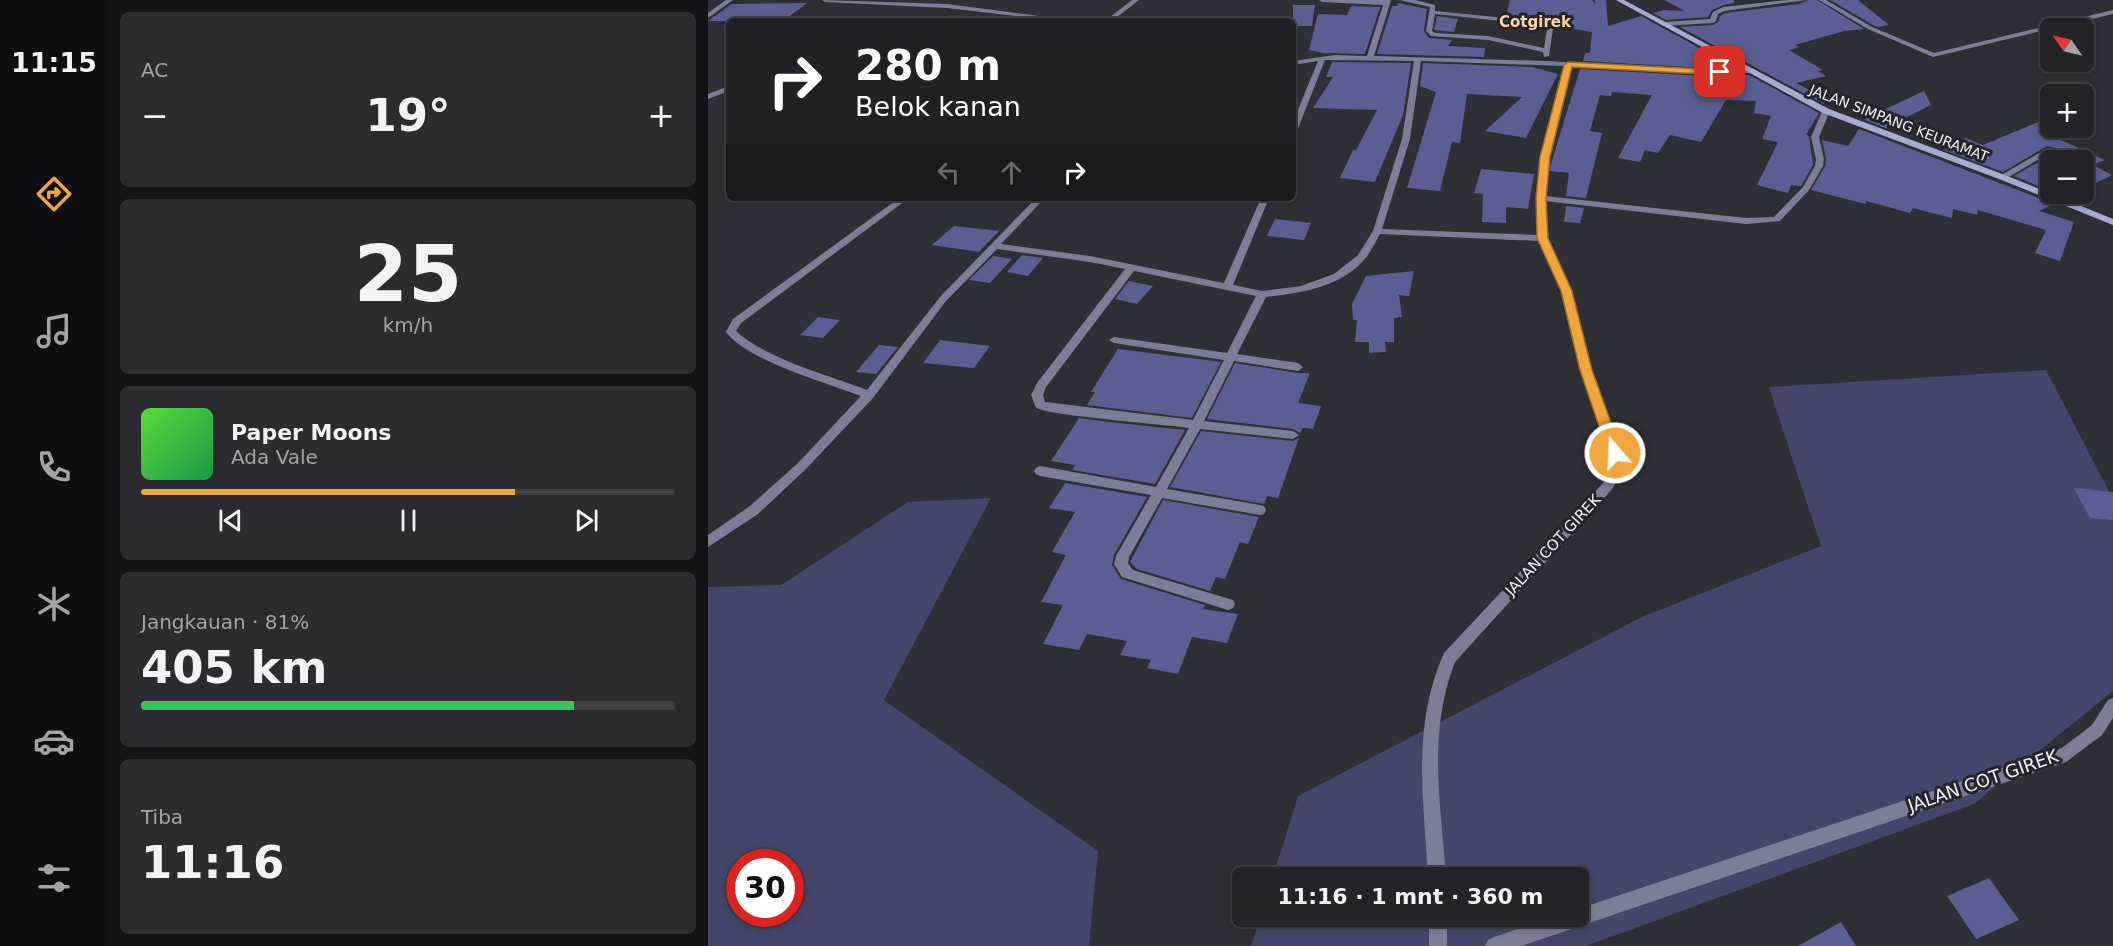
<!DOCTYPE html>
<html lang="id">
<meta charset="utf-8">
<style>
body{margin:0;font-family:"DejaVu Sans",sans-serif;background:#2b2b30;color:#f1f3f6;height:100vh;display:flex;flex-direction:column;font-size:22px;white-space:nowrap}
*{box-sizing:border-box;margin:0}
p{font-size:20px;color:#a3a4a8}
.icon{flex:none;width:33px;height:33px;fill:none;stroke:currentColor;stroke-width:2;stroke-linecap:round;stroke-linejoin:round}
.map{position:relative;flex:1;overflow:hidden}
.details{display:flex;flex-direction:column;gap:12px;padding:12px;background:#131316;width:600px}
.details>*{flex:none}
.banner{position:absolute;left:18px;top:18px;width:570px;height:183px;border-radius:9px;box-shadow:0 3px 9px #0003,0 0 0 2px #404045;background:#202124;color:#fff;overflow:hidden}
.needle{width:39px;rotate:304deg}
.controls{position:absolute;left:1332px;top:18px;display:grid;gap:12px}
.controls a{display:grid;place-items:center;width:54px;height:54px;border-radius:9px;background:#232328;box-shadow:0 3px 9px #0003,0 0 0 2px #404045;font-size:30px}
.speed{position:absolute;left:18px;top:849px;display:flex;gap:12px;font-size:30px;font-weight:700;text-align:center}
.speed>*{display:grid;place-content:center;width:78px;height:78px;border-radius:50%;background:#232328;box-shadow:0 3px 9px #0003,0 0 0 2px #404045;line-height:1}
.speed .limit{border:9px solid #d22;background:#fff;color:#111}
.pin{position:absolute;display:grid;place-items:center;width:51px;height:51px;color:#fff;margin:-26px;border-radius:12px;box-shadow:0 3px 9px #0006}
.me{position:absolute;width:66px;margin:-33px;rotate:341deg;stroke-linejoin:round;filter:drop-shadow(0 0 4px #0008)}
.turn{display:flex;align-items:center;gap:21px;height:126px;padding:0 30px;font-size:27px}
.turn .icon{width:78px;height:78px;stroke-width:2.5}
.turn b{display:block;font-size:42px;line-height:51px}
.lanes{display:flex;align-items:center;height:57px;padding:0 30px;background:#0003;justify-content:center;gap:30px;direction:ltr}
.lanes .off{opacity:.35}
.big{font-size:45px;font-weight:700;line-height:1.1}
.details .card{flex:1;display:flex;flex-direction:column;justify-content:center;gap:9px;min-width:0;padding:0 21px;border-radius:9px;background:#2b2b30}
.details .dial{align-items:center;gap:0}
.dial b{font-size:78px;line-height:1}
.song{display:flex;align-items:center;gap:18px}
.cover{width:72px;height:72px;border-radius:9px;background:linear-gradient(135deg,hsl(110 70% 55%),hsl(140 70% 35%))}
.played{height:6px;border-radius:3px;background:linear-gradient(90deg,#f0a63f 70%,#404045 70%)}
.keys{display:flex;justify-content:space-around;direction:ltr}
.heat{display:flex;justify-content:space-between;align-items:center;font-size:33px;direction:ltr}
.charge{height:9px;border-radius:4px;background:linear-gradient(90deg,#34c759 81%,#404045 0)}
.trip{position:absolute;left:524px;top:867px;width:357px;height:60px;border-radius:9px;background:#232328;box-shadow:0 3px 9px #0003,0 0 0 2px #404045;font-weight:700;line-height:60px;text-align:center}
main{display:flex;flex:1;min-height:0}
.menu{display:flex;flex-direction:column;width:108px;justify-content:space-around;align-items:center;background:#0e0e10;color:#a3a4a8}
.menu .icon{width:42px;height:42px}
.menu .on{color:#f0a63f}
.menu b{font-size:27px;color:#f1f3f6}
.map>svg:first-child{display:block}
</style>
<main>
<nav class="menu">
<b>11:15</b>
<svg class="icon on" aria-label="directions" viewBox="0 0 24 24"><path d="M12 3l9 9-9 9-9-9zM9 14v-3h6M13 9l2 2-2 2"/></svg>
<svg class="icon" aria-label="music" viewBox="0 0 24 24"><path d="M9 18V5l10-2v13"/><circle cx="6" cy="18" r="3"/><circle cx="16" cy="16" r="3"/></svg>
<svg class="icon" aria-label="phone" viewBox="0 0 24 24"><path d="M5 4h4l2 5-3 2q2 4 5 5l2-3 5 2v4C11 20 4 13 5 4z"/></svg>
<svg class="icon" aria-label="climate" viewBox="0 0 24 24"><path d="M12 3v18M4 7l16 10M4 17L20 7"/></svg>
<svg class="icon" aria-label="car" viewBox="0 0 24 24"><path d="M5 17H2v-5l4-1 3-4h7l3 4 3 1v5h-3M9 17h6M6 11h13"/><circle cx="7" cy="17" r="2"/><circle cx="17" cy="17" r="2"/></svg>
<svg class="icon" aria-label="filters" viewBox="0 0 24 24"><path d="M4 7h16M4 17h16"/><circle cx="9" cy="7" r="2"/><circle cx="15" cy="17" r="2"/></svg>
</nav>
<section class="details">
<div class="card"><p>AC</p>
<div class="heat"><a>−</a><b class="big">19°</b><a>+</a></div>
</div>
<div class="card dial"><b>25</b><p>km/h</p></div>
<div class="card">
<div class="song"><i class="cover"></i><div><b>Paper Moons</b><p>Ada Vale</p></div></div>
<div class="played"></div>
<div class="keys"><svg class="icon" aria-label="previous" viewBox="0 0 24 24"><path d="M18 5L8 12l10 7zM5 5v14"/></svg><svg class="icon" aria-label="pause" viewBox="0 0 24 24"><path d="M8 5v14M16 5v14"/></svg><svg class="icon" aria-label="next" viewBox="0 0 24 24"><path d="M6 5l10 7-10 7zM19 5v14"/></svg></div>
</div>
<div class="card"><p>Jangkauan · 81%</p><b class="big">405 km</b><div class="charge"></div></div>
<div class="card"><p>Tiba</p><b class="big">11:16</b></div>
</section>
<div class="map">
<svg width="1405" height="946" viewBox="0 0 1405 946">
<rect width="100%" height="100%" fill="#2f2f36"/>
<!-- green -->
<path fill="#44466c" fill-rule="evenodd" d="M1338 370 1405 499V691L1266 804 878 946H543L553 917 870 916V878L565 877 590 796 934 617 1113 546 1061 387Z
M283 498 176 700 390 851 381 946H0V587L73 585 200 502ZM32 862H82V914H32Z"/>
<!-- building -->
<path fill="#5b5e92" d="M802 0H884L887 4V0H898L900 26 933 16 1026 67 997 68 875 61 877 53H882L884 32 847 26 848 19 798 16Z
M956 0H1026V3L1015 5 1004 10 1000 17 958 20 945 13 956 10 977 11Z
M1100 0H1109L1156 29 1136 31 1087 45 1091 47 1081 50 1115 70 1110 71 1118 76 1088 83 1119 99 1116 104 972 27 1005 25 1010 22 1012 16 1017 13 1091 4Z
M1122 0H1150L1181 25 1170 27 1165 25Z
M99 3 75 21H0L24 4Z
M690 3 719 9 716 31 721 38 744 40 740 46 777 48 776 57 669 54 684 6H689Z
M585 5H607L604 26H585Z
M643 6 672 7 657 54 615 53 601 50 610 14 639 15Z
M729 16 750 19 746 32 726 30Z
M624 62 703 63 695 115 667 182 632 178 645 150H648L669 110 605 108 625 77H618Z
M715 63 824 67 850 74 818 138 777 131 814 97 759 94 752 143 744 142 732 191 699 188 728 92 712 86Z
M872 69 997 76 1041 75 1111 113 1098 135 1101 136 1105 165 1093 186 1083 185 1080 193 1049 185 1070 142 1054 139 1063 116 1046 113 1048 101 1018 100 993 142 962 135 950 153 937 150 932 162 910 158 944 95 904 92 903 96 892 95 882 131 894 133 878 198 858 196 861 173 842 171V167Z
M1216 91 1223 105 1177 128 1157 120 1163 110 1169 113Z
M1342 117V135L1397 160 1385 165 1404 175 1376 189V181L1384 178 1381 173H1376V160H1342V191L1306 176 1348 152V148L1339 146 1295 172 1236 150 1258 138 1275 145Z
M1151 129 1346 204 1331 211 1366 222 1352 261 1327 253 1338 230 1270 210 1269 215 1245 209 1244 218 1205 208 1202 213 1158 201 1157 204 1103 190 1117 166 1118 159 1114 140 1140 146Z
M773 169 826 174 820 209 798 207V223L774 222 775 194 766 193Z
M858 206 876 208 872 223 856 222Z
M567 219 603 223 596 240 559 236Z
M246 226 291 231 271 252 224 245Z
M314 255 335 258 320 276 299 272Z
M285 256 304 259 282 283 261 280Z
M706 271 701 296 691 295 694 317 686 318V342H677L678 352 661 353V342H647L649 320H645L644 304 658 276Z
M421 281 445 286 429 304 407 299Z
M110 317 132 320 115 338 92 335Z
M232 340 282 346 266 368 215 363Z
M171 345 190 347 168 374 148 372Z
M410 349 506 361 513 362 484 418 379 405 387 392H383Z
M527 363 590 373H602L590 403 613 406 605 429 595 428 592 433 585 429 499 419Z
M371 418 401 422 477 430 447 484 364 470 367 465 343 461Z
M493 431 585 441 591 438 570 498 559 496 556 504 462 487Z
M357 483 439 497 406 555 404 565 413 579 497 605 495 609 530 614 519 643 484 637 470 674 439 668 443 660 412 655 419 641 379 634 371 650 335 644 355 605 333 602 358 555 344 552 367 512 341 508Z
M1366 488 1405 492V520L1382 518Z
M455 500 551 517 540 544 532 542 517 579 508 577 502 591 429 569 422 562Z
M1281 878 1311 920 1268 939 1239 896Z
M1133 922 1148 946H1090Z"/>
<g fill="none" stroke-linecap="round" stroke-linejoin="round">
<!-- street -->
<path fill="#7c7e97" fill-rule="evenodd" d="M18 0H25L0 18V13Z
M114 0 239 4 371 21H352L239 8 117 2Z
M424 0H431L404 21H397Z
M611 0H683L666 56 838 61 997 70 1043 69 1046 71 1043 73 997 74 863 66 841 157 837 196 1038 218 1066 217 1095 187 1107 166 1108 159 1103 137 1115 109 1122 111 1111 137 1116 159 1115 166 1101 190 1072 221 1038 224 837 201 840 238 864 291 883 370 916 464 905 488 747 662C719 734 733 803 738 878H720C716 800 703 727 736 653L896 482 904 464 873 370 854 291 832 241 672 234C667 243 662 254 654 262 630 288 591 293 558 297L529 354 590 363 595 367 590 371 526 361 496 421 585 431 591 435 585 439 492 429 459 489 552 505 556 506 558 510 556 514 552 515 454 498 421 557 420 563 424 569 428 571 525 600 527 604 525 608 520 610 414 577 406 564 408 556 443 495 332 476 328 474 326 471 328 468 332 466 448 487 481 428C462 425 337 415 329 408 326 406 325 398 323 395L329 383 417 269 382 262 289 249 238 301 165 398 98 469 50 514 0 547V535L42 506 90 463 153 396C118 383 40 361 18 332L25 319 191 198H201L33 323 28 331C58 359 120 375 159 390L232 297 328 198H337L293 244 382 256 516 283 553 198H561L525 285 554 291 593 286 626 274 650 255 665 231 694 139 706 61 617 60 589 131 585 133V122L610 61 585 65V61L627 55 659 56 675 5 614 2ZM713 61 856 66 833 157 829 198 830 235 674 229 702 139ZM426 271 548 296 519 353 406 337 401 340 406 343 516 360 485 420 337 402 335 395 338 387Z
M691 0H707L727 5V11L837 22 845 29 841 56 836 57 835 52 780 40 723 36 718 31 722 7ZM727 14 833 25 839 29 836 48 780 36 727 33 724 31Z
M1079 0H1098L1016 11 1010 14 1008 21 1005 23 955 26 952 24 955 22 1002 19 1005 12 1015 7Z
M1111 0H1118L1164 27 1226 53 1405 10V14L1225 57 1160 29Z
M21 86V91L0 99V94Z
M1340 148 1347 150 1297 179 1290 177Z
M1376 175H1381L1382 177 1376 179Z
M1405 698V718L1394 735 1358 762 813 946H777L780 940 786 937 848 916H870V909L1354 748 1384 725 1400 700Z
M721 916H739V946H721Z"/>
<!-- secondary -->
<path fill="#a7aad1" fill-rule="evenodd" d="M908 0H916L1121 109 1297 175 1405 219V225L1291 179 1115 113Z"/>
</g>
<!-- route -->
<path fill="#f0a63f" stroke="#9c6c29" stroke-width="1.5" d="M860 62 1012 70 1016 72 1012 75 864 67 842 157 838 198 840 238 864 291 884 370 914 453 907 458 900 453 872 370 853 291 829 238 828 198 832 157 856 65Z"/>
<g text-anchor="middle" stroke-width="6" stroke-linejoin="round" paint-order="stroke">
<!-- far-street labels -->
<g font-size="14" fill="#f0f0f4" stroke="#25252b">
<text transform="translate(1191 123) rotate(21)" y="5">JALAN SIMPANG KEURAMAT</text>
</g>
<!-- far-quarter labels -->
<g font-size="15" font-weight="bold" fill="#fed4a2" stroke="#25252b">
<text x="827" y="27">Cotgirek</text>
</g>
<!-- street labels -->
<g font-size="15" fill="#f0f0f4" stroke="#25252b">
<text transform="translate(845 545) rotate(-47)" y="5">JALAN COT GIREK</text>
</g>
<!-- near-street labels -->
<g font-size="18" fill="#f0f0f4" stroke="#25252b">
<text transform="translate(1275 781) rotate(-19)" y="6">JALAN COT GIREK</text>
</g>
</g>
</svg>
<div class="controls">
<a><svg class="needle" viewBox="-14 -14 28 28"><path d="M0-13l5 13h-10z" fill="#e53935"/><path d="M0 13l5-13h-10z" fill="#a3a4a8"/></svg></a>
<a>+</a>
<a>−</a>
</div>
<div class="speed"><div class="limit">30</div></div>
<div class="pin" style="left:1012px;top:72px;background:#d93025"><svg class="icon" aria-label="arrive" viewBox="0 0 24 24"><path d="M6 21V4h12l-3 4 3 4H6"/></svg></div>
<svg class="me" style="left:907px;top:453px" viewBox="-20 -20 40 40"><circle r="17" fill="#f0a63f" stroke="#fff" stroke-width="3"/><path d="M0-11L8 9 0 5-8 9z" fill="#fff"/></svg>
<div class="trip">11:16 · 1 mnt · 360 m</div>
<div class="banner">
<div class="turn"><svg class="icon" aria-label="right" viewBox="0 0 24 24"><path d="M7 20v-9h11M14 6l5 5-5 5"/></svg><div><b>280 m</b>Belok kanan</div></div>
<div class="lanes"><svg class="icon off" aria-label="left" viewBox="0 0 24 24"><path d="M17 20v-9H6M10 6l-5 5 5 5"/></svg><svg class="icon off" aria-label="ahead" viewBox="0 0 24 24"><path d="M12 20V5M6 11l6-6 6 6"/></svg><svg class="icon" aria-label="right" viewBox="0 0 24 24"><path d="M7 20v-9h11M14 6l5 5-5 5"/></svg></div>
</div>
</div>
</main>
